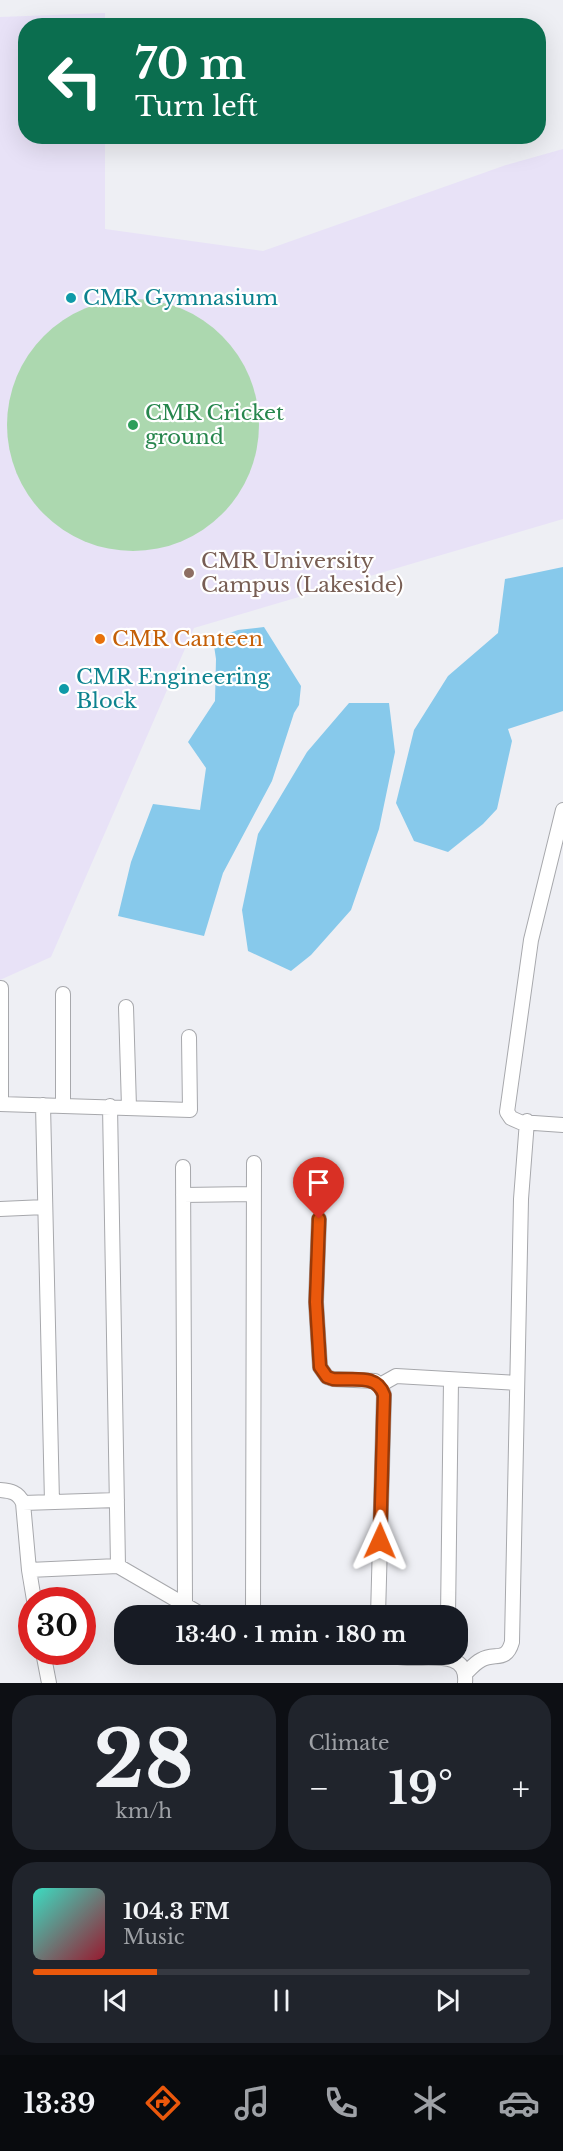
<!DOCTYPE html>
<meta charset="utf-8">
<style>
body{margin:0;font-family:"Libre Baskerville",serif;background:#20242c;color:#f1f3f6;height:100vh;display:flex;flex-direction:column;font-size:22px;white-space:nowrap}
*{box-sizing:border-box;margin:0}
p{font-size:20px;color:#9ea1a6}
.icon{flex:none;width:33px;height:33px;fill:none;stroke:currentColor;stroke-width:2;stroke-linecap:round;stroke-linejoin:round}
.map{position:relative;height:1683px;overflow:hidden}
.details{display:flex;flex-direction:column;gap:12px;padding:12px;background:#0d0f14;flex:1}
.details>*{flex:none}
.hud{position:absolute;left:18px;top:18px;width:528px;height:126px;border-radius:24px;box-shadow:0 6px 24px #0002;background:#0b6e4f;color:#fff;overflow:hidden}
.speed{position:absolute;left:18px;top:1587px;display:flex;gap:12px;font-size:30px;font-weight:700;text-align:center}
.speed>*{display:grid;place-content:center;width:78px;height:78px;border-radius:50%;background:#171b24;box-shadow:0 6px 24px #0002;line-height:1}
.speed .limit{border:9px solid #d22;background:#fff;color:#111}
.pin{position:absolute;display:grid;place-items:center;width:51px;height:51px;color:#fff;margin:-62px -26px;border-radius:50% 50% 50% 0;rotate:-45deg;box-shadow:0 0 6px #0007}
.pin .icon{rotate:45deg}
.me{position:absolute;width:66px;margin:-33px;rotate:1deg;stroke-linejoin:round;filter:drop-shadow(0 0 4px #0008)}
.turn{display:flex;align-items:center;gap:21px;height:126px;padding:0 18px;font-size:27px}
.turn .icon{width:78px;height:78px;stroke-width:2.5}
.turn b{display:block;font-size:42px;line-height:51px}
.big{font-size:45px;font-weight:700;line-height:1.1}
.details .card{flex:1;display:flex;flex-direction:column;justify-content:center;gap:9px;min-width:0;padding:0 21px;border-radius:24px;background:#20242c}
.details .dial{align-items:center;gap:0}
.dial b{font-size:78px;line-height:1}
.song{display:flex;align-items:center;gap:18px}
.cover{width:72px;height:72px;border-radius:9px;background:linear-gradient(135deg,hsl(170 70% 55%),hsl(350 70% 35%))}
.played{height:6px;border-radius:3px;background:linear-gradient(90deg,#ea580c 25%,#363941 25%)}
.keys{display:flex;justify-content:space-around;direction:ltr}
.heat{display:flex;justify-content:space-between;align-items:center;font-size:33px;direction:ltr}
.details .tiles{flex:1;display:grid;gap:12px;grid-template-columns:1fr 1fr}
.card:last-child{grid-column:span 2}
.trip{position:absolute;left:114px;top:1605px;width:354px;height:60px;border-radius:24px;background:#171b24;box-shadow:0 6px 24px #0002;font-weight:700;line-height:60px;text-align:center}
.tab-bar{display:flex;height:96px;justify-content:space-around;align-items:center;background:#090b0e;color:#9ea1a6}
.tab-bar .icon{width:42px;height:42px}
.tab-bar .active{color:#ea580c}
.tab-bar b{font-size:27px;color:#f1f3f6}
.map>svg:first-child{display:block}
</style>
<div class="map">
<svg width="563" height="1683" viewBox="0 0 563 1683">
<rect width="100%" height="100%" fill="#eeeff4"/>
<!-- education -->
<path fill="#e8e2f7" d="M105 13V25L26 26V136L105 137V229L263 251 506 165 563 149V519L194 628 51 957 0 980V17Z"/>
<!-- green -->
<path fill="#acd8af" d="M7 425a126 126 0 1 1 252 0a126 126 0 1 1-252 0Z"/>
<!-- water -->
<path fill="#87c9eb" d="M563 567V711L508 729 512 741 497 809 483 824 448 852 414 841 396 803 414 730 448 676 498 633 505 579Z
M264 627 301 686 299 705 294 713 272 781 223 873 204 936 118 916 131 862 153 804 200 810 206 768 188 742 215 701 216 659 213 639 238 630Z
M349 703H389L395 752 379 829 351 910 311 955 291 971 248 951 242 910 258 834 307 752Z"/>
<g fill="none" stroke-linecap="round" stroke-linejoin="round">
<!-- street casing -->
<g stroke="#a7a8ac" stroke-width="16">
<path id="street" d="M563 810 531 940 507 1112 511 1118 520 1122 563 1125
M126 1007 129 1107
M0 1104 190 1110 189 1037
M1 1104V988
M43 1105 52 1502
M63 1105V994
M110 1106 118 1566
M183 1167 185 1604
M183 1195 253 1194
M0 1209 45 1207
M319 1219 316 1302 320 1367 327 1377 333 1379 375 1381 380 1385 384 1395 378 1616
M380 1385 396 1376 517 1383
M0 1490C11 1491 18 1492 23 1503L29 1570 34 1600
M23 1503 117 1500
M29 1570 118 1566 204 1616
M253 1616 254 1163
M448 1616 451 1380
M43 1652 49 1683
M389 1654C411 1666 469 1642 465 1683
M466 1673C471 1668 475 1663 481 1660 495 1652 506 1663 512 1642L521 1199 527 1121"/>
</g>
<!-- street -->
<use href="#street" stroke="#fff" stroke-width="14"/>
</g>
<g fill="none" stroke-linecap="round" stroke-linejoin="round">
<!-- route casing -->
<g stroke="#983908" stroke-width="15">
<path id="route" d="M319 1219 316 1302 320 1367 327 1377 333 1379C352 1381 377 1373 384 1395L380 1541"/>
</g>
<!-- route -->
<use href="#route" stroke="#ea580c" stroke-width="10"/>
</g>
<!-- markers -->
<g fill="#0f9aa8" stroke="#fff" stroke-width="2">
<circle cx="71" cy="298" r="6"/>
<circle cx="64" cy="689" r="6"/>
</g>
<circle fill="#2e9e5b" stroke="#fff" stroke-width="2" cx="133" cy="425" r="6"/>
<circle fill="#8d6e63" stroke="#fff" stroke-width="2" cx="189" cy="573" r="6"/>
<circle fill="#e8710a" stroke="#fff" stroke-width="2" cx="100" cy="639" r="6"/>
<g text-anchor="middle" stroke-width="4.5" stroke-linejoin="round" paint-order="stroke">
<!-- culture labels -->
<g font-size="21" fill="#0d838f" stroke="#fff" text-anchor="start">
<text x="83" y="305">CMR Gymnasium</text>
<text x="76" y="684">CMR Engineering<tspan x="76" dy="24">Block</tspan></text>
</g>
<!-- leisure labels -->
<g font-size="21" fill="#27864d" stroke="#fff" text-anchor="start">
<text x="145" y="420">CMR Cricket<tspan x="145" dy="24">ground</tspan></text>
</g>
<!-- education labels -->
<g font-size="21" fill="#785e54" stroke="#fff" text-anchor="start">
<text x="201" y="568">CMR University<tspan x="201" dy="24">Campus (Lakeside)</tspan></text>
</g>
<!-- food labels -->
<g font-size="21" fill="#c56008" stroke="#fff" text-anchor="start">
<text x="112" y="646">CMR Canteen</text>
</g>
</g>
</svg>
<div class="speed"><div class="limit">30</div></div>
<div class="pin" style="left:319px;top:1219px;background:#d93025"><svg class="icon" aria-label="arrive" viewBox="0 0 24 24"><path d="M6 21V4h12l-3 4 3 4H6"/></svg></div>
<svg class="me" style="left:380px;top:1541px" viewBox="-20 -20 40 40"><path d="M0-17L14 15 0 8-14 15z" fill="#ea580c" stroke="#fff" stroke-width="4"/></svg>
<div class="trip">13:40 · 1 min · 180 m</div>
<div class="hud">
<div class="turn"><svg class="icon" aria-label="left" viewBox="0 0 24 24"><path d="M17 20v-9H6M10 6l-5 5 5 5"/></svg><div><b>70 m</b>Turn left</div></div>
</div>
</div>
<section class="details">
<div class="tiles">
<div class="card dial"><b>28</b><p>km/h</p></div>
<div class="card"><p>Climate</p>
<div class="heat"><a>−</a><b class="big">19°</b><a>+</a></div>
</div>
<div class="card">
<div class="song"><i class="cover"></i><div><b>104.3 FM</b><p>Music</p></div></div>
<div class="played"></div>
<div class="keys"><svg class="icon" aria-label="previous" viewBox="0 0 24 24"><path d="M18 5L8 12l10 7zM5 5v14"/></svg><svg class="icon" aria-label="pause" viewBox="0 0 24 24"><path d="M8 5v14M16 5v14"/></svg><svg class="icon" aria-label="next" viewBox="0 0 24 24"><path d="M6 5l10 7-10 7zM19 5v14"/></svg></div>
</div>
</div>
</section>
<nav class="tab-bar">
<b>13:39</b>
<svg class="icon active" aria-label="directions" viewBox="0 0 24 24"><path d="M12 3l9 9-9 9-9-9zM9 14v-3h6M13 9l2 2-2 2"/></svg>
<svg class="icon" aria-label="music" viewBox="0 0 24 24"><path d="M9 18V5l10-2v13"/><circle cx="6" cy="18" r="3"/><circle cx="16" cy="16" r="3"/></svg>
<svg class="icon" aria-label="phone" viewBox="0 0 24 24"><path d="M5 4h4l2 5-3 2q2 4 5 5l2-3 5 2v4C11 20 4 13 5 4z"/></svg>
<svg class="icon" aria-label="climate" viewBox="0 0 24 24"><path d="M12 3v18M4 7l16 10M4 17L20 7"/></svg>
<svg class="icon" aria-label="car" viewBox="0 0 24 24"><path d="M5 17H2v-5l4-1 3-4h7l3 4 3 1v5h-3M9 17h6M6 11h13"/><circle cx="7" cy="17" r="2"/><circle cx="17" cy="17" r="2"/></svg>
</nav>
